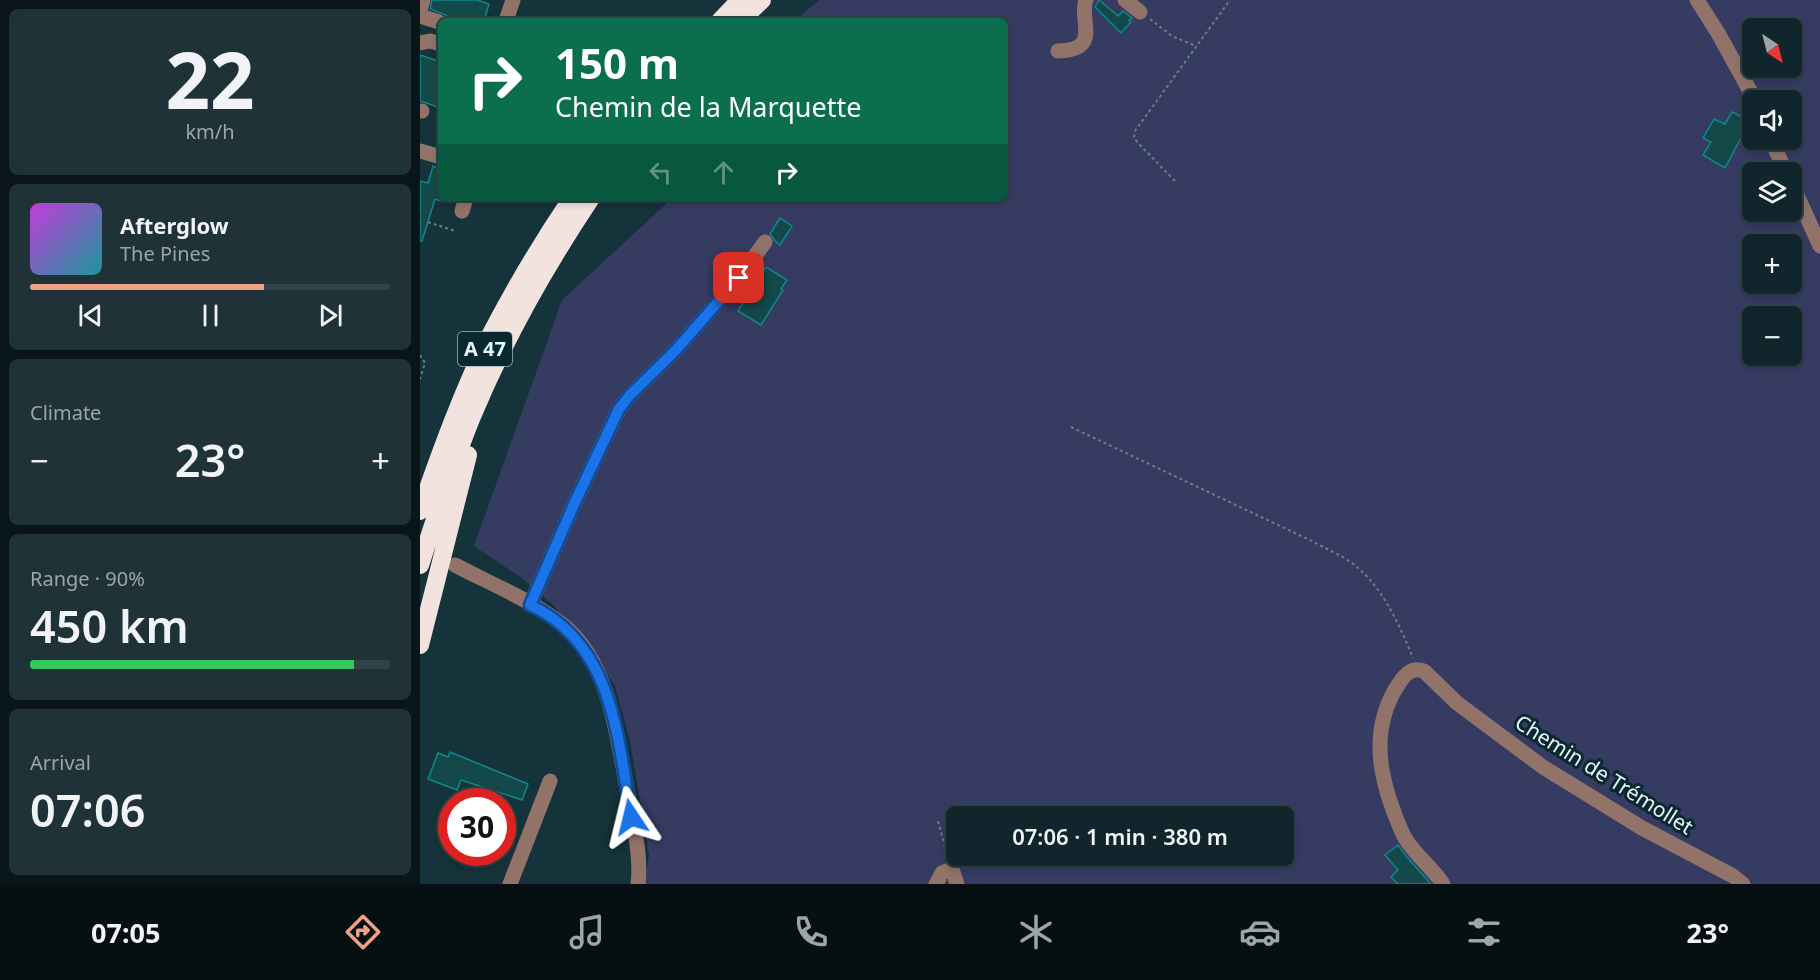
<!DOCTYPE html>
<meta charset="utf-8">
<style>
body{margin:0;font-family:"Noto Sans",sans-serif;background:#1e3238;color:#f1f3f6;height:100vh;display:flex;flex-direction:column;font-size:22px;white-space:nowrap}
*{box-sizing:border-box;margin:0}
p{font-size:20px;color:#9ca5a9}
.icon{flex:none;width:33px;height:33px;fill:none;stroke:currentColor;stroke-width:2;stroke-linecap:round;stroke-linejoin:round}
.map{position:relative;flex:1;overflow:hidden}
.drawer{display:flex;flex-direction:column;gap:9px;padding:9px;background:#091518;width:420px}
.drawer>*{flex:none}
.hud{position:absolute;left:18px;top:18px;width:570px;height:183px;border-radius:9px;box-shadow:0 3px 9px #0003,0 0 0 2px #304348;background:#0b6e4f;color:#fff;overflow:hidden}
.needle{width:39px;rotate:145deg}
.fabs{position:absolute;left:1322px;top:18px;display:grid;gap:12px}
.fabs a{display:grid;place-items:center;width:60px;height:60px;border-radius:9px;background:#10262c;box-shadow:0 3px 9px #0003,0 0 0 2px #304348;font-size:30px}
.speed{position:absolute;left:18px;top:788px;display:flex;gap:12px;font-size:30px;font-weight:700;text-align:center}
.speed>*{display:grid;place-content:center;width:78px;height:78px;border-radius:50%;background:#10262c;box-shadow:0 3px 9px #0003,0 0 0 2px #304348;line-height:1}
.speed .limit{border:9px solid #d22;background:#fff;color:#111}
.pin{position:absolute;display:grid;place-items:center;width:51px;height:51px;color:#fff;margin:-26px;border-radius:12px;box-shadow:0 3px 9px #0006}
.me{position:absolute;width:66px;margin:-33px;rotate:350deg;stroke-linejoin:round;filter:drop-shadow(0 0 4px #0008)}
.turn{display:flex;align-items:center;gap:21px;height:126px;padding:0 18px;font-size:27px}
.turn .icon{width:78px;height:78px;stroke-width:2.5}
.turn b{display:block;font-size:42px;line-height:51px}
.lanes{display:flex;align-items:center;height:57px;padding:0 18px;background:#0003;justify-content:center;gap:30px;direction:ltr}
.lanes .off{opacity:.35}
.big{font-size:45px;font-weight:600;line-height:1.1}
.drawer .tile{flex:1;display:flex;flex-direction:column;justify-content:center;gap:9px;min-width:0;padding:0 21px;border-radius:9px;background:#1e3238}
.drawer .dial{align-items:center;gap:0}
.dial b{font-size:78px;line-height:1}
.song{display:flex;align-items:center;gap:18px}
.cover{width:72px;height:72px;border-radius:9px;background:linear-gradient(135deg,hsl(290 70% 55%),hsl(180 70% 35%))}
.played{height:6px;border-radius:3px;background:linear-gradient(90deg,#f39f85 65%,#304348 65%)}
.keys{display:flex;justify-content:space-around;direction:ltr}
.heat{display:flex;justify-content:space-between;align-items:center;font-size:33px;direction:ltr}
.charge{height:9px;border-radius:4px;background:linear-gradient(90deg,#34c759 90%,#304348 0)}
.trip{position:absolute;left:526px;top:806px;width:348px;height:60px;border-radius:9px;background:#10262c;box-shadow:0 3px 9px #0003,0 0 0 2px #304348;font-weight:600;line-height:60px;text-align:center}
.menu{display:flex;height:96px;justify-content:space-around;align-items:center;background:#060f12;color:#9ca5a9}
.menu .icon{width:42px;height:42px}
.menu .selected{color:#f39f85}
.menu b{font-size:27px;color:#f1f3f6}
main{display:flex;flex:1;min-height:0}
.map>svg:first-child{display:block}
</style>
<main>
<section class="drawer">
<div class="tile dial"><b>22</b><p>km/h</p></div>
<div class="tile">
<div class="song"><i class="cover"></i><div><b>Afterglow</b><p>The Pines</p></div></div>
<div class="played"></div>
<div class="keys"><svg class="icon" aria-label="previous" viewBox="0 0 24 24"><path d="M18 5L8 12l10 7zM5 5v14"/></svg><svg class="icon" aria-label="pause" viewBox="0 0 24 24"><path d="M8 5v14M16 5v14"/></svg><svg class="icon" aria-label="next" viewBox="0 0 24 24"><path d="M6 5l10 7-10 7zM19 5v14"/></svg></div>
</div>
<div class="tile"><p>Climate</p>
<div class="heat"><a>−</a><b class="big">23°</b><a>+</a></div>
</div>
<div class="tile"><p>Range · 90%</p><b class="big">450 km</b><div class="charge"></div></div>
<div class="tile"><p>Arrival</p><b class="big">07:06</b></div>
</section>
<div class="map">
<svg width="1400" height="884" viewBox="0 0 1400 884">
<rect width="100%" height="100%" fill="#15333a"/>
<!-- green -->
<path fill="#363b62" fill-rule="evenodd" d="M400 0H1400V884H225L229 855 210 741 195 686 173 652 133 605 102 578 54 546 142 300 246 204 250 198H585V21H374ZM1332 28H1371V68H1332ZM1332 100H1371V140H1332ZM1332 172H1371V212H1332ZM1332 244H1371V284H1332ZM1332 316H1371V356H1332ZM537 816H864V855H537Z"/>
<!-- building -->
<path fill="#14494a" stroke="#0d898c" stroke-width="1.5" d="M12 0H57L69 4 64 21H29L26 15 10 9Z
M679 0 698 16 703 11 712 18 709 20 711 22 701 33 675 7Z
M0 55 21 62V108L0 101Z
M1312 112 1330 121 1305 168 1283 155 1291 142 1283 138 1294 119 1305 124Z
M13 166 21 169V201L15 199 2 241H0V181L8 183Z
M360 218 372 226 360 245 355 241 350 234Z
M346 267 367 280 361 289 363 290 341 325 318 311Z
M30 752 108 784 102 800 41 780 37 790 8 779 18 753 28 757Z
M978 845 986 856 1011 884H978L971 877 978 870 965 855Z"/>
<g fill="none" stroke-linecap="round" stroke-linejoin="round">
<!-- path -->
<path stroke="#677f86" stroke-width="2" stroke-dasharray="3 3" stroke-linecap="butt" d="M730 19 752 36 776 46
M755 181 717 142 714 137 715 131 810 0
M8 222 35 231
M0 355 5 363 0 379
M651 427 894 542C906 549 921 555 932 563 963 587 978 622 993 658
M518 821 528 858"/>
<!-- minor -->
<path stroke="#927369" stroke-width="15" d="M705 0 720 12
M1277 0 1298 33 1335 100
M0 10 3 0
M0 16 19 22
M86 21 93 0
M0 43 10 41 21 44
M638 51C683 50 658 20 666 0
M0 111H2
M1351 140 1366 172
M0 151 21 157
M1371 182 1400 246
M42 211 46 198
M35 565C71 584 111 600 143 625 187 660 197 732 206 784 211 816 222 852 218 884
M110 605 155 502 199 409 210 395 255 351 319 278 345 242
M90 884 130 781
M516 884 522 873 532 869 537 884
M1023 884C1012 867 995 855 985 838 979 827 975 815 971 804 957 764 954 725 976 688 983 677 990 666 1004 671L1037 703 1123 767 1222 828 1313 876 1323 884"/>
<!-- highway -->
<path stroke="#f3e3de" stroke-width="18" d="M300 21 320 0
M320 21 342 0
M0 511C21 451 43 390 72 332 96 286 123 241 152 198
M0 565C16 516 32 466 51 419 83 341 125 267 171 198
M0 645 48 455"/>
</g>
<g fill="none" stroke-linecap="round" stroke-linejoin="round">
<!-- route casing -->
<g stroke="#114b97" stroke-width="15">
<path id="route" d="M211 817C198 738 193 643 110 605L155 502 199 409 210 395 255 351 319 278"/>
</g>
<!-- route -->
<use href="#route" stroke="#1a73e8" stroke-width="10"/>
</g>
<g text-anchor="middle" stroke-width="6" stroke-linejoin="round" paint-order="stroke">
<!-- shield labels -->
<rect fill="#0a2830" stroke="#a3b8be" stroke-width="1.5" x="38" y="332" width="54" height="34" rx="4.5"/>
<g font-size="20" font-weight="bold" fill="#e5f6fb">
<text x="65" y="356">A 47</text>
</g>
<!-- street labels -->
<g font-size="21" fill="#e5f6fb" stroke="#0a2830">
<text transform="translate(1184 775) rotate(32)" y="7">Chemin de Trémollet</text>
</g>
</g>
</svg>
<div class="fabs">
<a><svg class="needle" viewBox="-14 -14 28 28"><path d="M0-13l5 13h-10z" fill="#e53935"/><path d="M0 13l5-13h-10z" fill="#9ca5a9"/></svg></a>
<a><svg class="icon" aria-label="sound" viewBox="0 0 24 24"><path d="M4 9h4l5-4v14l-5-4H4zM17 9q2 3 0 6"/></svg></a>
<a><svg class="icon" aria-label="layers" viewBox="0 0 24 24"><path d="M12 4l9 5-9 5-9-5zM3 14l9 5 9-5"/></svg></a>
<a>+</a>
<a>−</a>
</div>
<div class="speed"><div class="limit">30</div></div>
<div class="pin" style="left:319px;top:278px;background:#d93025"><svg class="icon" aria-label="arrive" viewBox="0 0 24 24"><path d="M6 21V4h12l-3 4 3 4H6"/></svg></div>
<svg class="me" style="left:211px;top:817px" viewBox="-20 -20 40 40"><path d="M0-17L14 15 0 8-14 15z" fill="#1a73e8" stroke="#fff" stroke-width="4"/></svg>
<div class="trip">07:06 · 1 min · 380 m</div>
<div class="hud">
<div class="turn"><svg class="icon" aria-label="right" viewBox="0 0 24 24"><path d="M7 20v-9h11M14 6l5 5-5 5"/></svg><div><b>150 m</b>Chemin de la Marquette</div></div>
<div class="lanes"><svg class="icon off" aria-label="left" viewBox="0 0 24 24"><path d="M17 20v-9H6M10 6l-5 5 5 5"/></svg><svg class="icon off" aria-label="ahead" viewBox="0 0 24 24"><path d="M12 20V5M6 11l6-6 6 6"/></svg><svg class="icon" aria-label="right" viewBox="0 0 24 24"><path d="M7 20v-9h11M14 6l5 5-5 5"/></svg></div>
</div>
</div>
</main>
<nav class="menu">
<b>07:05</b>
<svg class="icon selected" aria-label="directions" viewBox="0 0 24 24"><path d="M12 3l9 9-9 9-9-9zM9 14v-3h6M13 9l2 2-2 2"/></svg>
<svg class="icon" aria-label="music" viewBox="0 0 24 24"><path d="M9 18V5l10-2v13"/><circle cx="6" cy="18" r="3"/><circle cx="16" cy="16" r="3"/></svg>
<svg class="icon" aria-label="phone" viewBox="0 0 24 24"><path d="M5 4h4l2 5-3 2q2 4 5 5l2-3 5 2v4C11 20 4 13 5 4z"/></svg>
<svg class="icon" aria-label="climate" viewBox="0 0 24 24"><path d="M12 3v18M4 7l16 10M4 17L20 7"/></svg>
<svg class="icon" aria-label="car" viewBox="0 0 24 24"><path d="M5 17H2v-5l4-1 3-4h7l3 4 3 1v5h-3M9 17h6M6 11h13"/><circle cx="7" cy="17" r="2"/><circle cx="17" cy="17" r="2"/></svg>
<svg class="icon" aria-label="filters" viewBox="0 0 24 24"><path d="M4 7h16M4 17h16"/><circle cx="9" cy="7" r="2"/><circle cx="15" cy="17" r="2"/></svg>
<b>23°</b>
</nav>
